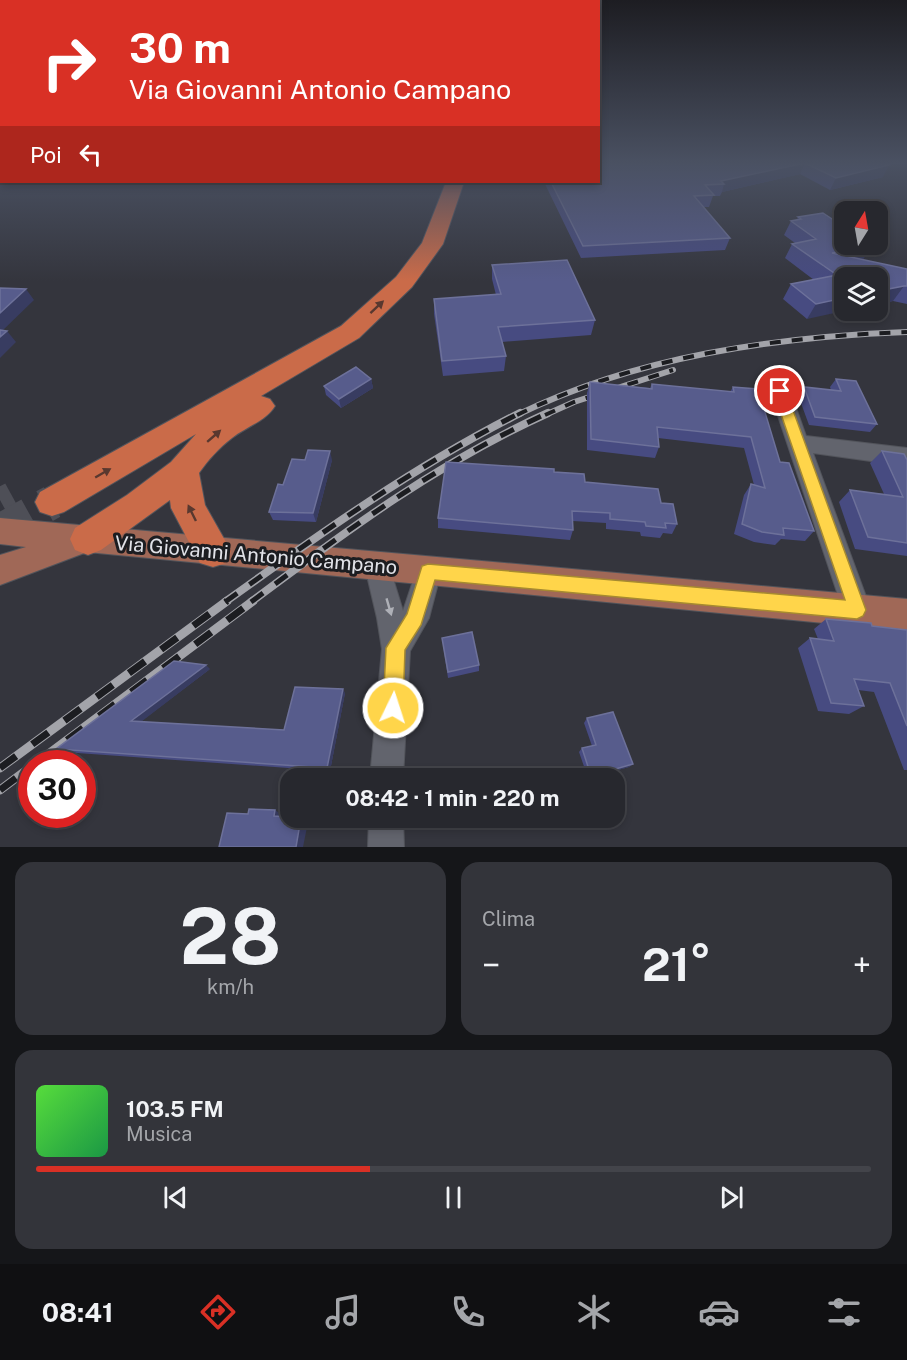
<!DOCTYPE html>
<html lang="it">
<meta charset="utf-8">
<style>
body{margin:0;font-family:"Public Sans",sans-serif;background:#33343a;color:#f1f3f6;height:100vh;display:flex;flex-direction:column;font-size:22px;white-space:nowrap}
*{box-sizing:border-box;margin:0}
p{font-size:20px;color:#a4a6aa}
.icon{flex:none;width:33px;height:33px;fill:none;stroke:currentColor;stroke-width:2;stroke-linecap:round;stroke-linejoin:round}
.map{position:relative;height:847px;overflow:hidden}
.details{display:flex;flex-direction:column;gap:15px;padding:15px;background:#151619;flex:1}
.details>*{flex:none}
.top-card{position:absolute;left:0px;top:0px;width:600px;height:183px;box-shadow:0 3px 9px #0003,0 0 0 2px #43444a;background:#d93025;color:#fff;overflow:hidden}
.needle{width:39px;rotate:11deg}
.buttons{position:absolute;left:834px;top:201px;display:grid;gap:12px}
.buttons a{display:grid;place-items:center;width:54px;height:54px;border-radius:12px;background:#27282e;box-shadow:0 3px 9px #0003,0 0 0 2px #43444a;font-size:30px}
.speed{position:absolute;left:18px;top:750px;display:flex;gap:12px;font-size:30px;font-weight:700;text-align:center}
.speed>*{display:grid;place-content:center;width:78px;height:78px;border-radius:50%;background:#27282e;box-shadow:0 3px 9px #0003,0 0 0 2px #43444a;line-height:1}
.speed .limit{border:9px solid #d22;background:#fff;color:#111}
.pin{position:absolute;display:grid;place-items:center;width:51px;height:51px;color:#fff;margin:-26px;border:3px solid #fff;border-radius:50%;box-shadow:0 2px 6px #0007}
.me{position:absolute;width:66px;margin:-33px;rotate:4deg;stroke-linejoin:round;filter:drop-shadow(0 0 4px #0008)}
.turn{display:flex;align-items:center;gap:21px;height:126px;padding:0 30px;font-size:27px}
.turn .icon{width:78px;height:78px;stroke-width:2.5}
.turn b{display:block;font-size:42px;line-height:51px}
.then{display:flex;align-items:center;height:57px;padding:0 30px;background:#0003;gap:12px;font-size:22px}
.big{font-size:45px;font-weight:700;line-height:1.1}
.details .widget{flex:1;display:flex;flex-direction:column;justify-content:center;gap:9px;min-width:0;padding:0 21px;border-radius:18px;background:#33343a}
.details .dial{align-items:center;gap:0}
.dial b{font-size:78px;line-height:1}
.song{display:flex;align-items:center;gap:18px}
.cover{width:72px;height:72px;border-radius:9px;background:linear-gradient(135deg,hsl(110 70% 55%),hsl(140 70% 35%))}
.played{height:6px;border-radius:3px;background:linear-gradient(90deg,#d93025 40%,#43444a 40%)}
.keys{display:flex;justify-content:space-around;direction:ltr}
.heat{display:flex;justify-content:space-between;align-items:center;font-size:33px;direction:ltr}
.details .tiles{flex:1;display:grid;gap:15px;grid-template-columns:1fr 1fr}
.widget:last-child{grid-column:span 2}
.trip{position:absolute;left:280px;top:768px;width:345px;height:60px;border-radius:18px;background:#27282e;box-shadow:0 3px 9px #0003,0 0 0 2px #43444a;font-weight:700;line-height:60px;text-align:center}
.tabs{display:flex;height:96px;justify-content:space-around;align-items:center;background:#101012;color:#a4a6aa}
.tabs .icon{width:42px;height:42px}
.tabs .active{color:#d93025}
.tabs b{font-size:27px;color:#f1f3f6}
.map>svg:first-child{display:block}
</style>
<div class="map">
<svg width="907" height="847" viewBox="0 0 907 847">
<rect width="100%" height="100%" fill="#34353d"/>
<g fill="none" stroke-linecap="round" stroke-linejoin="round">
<!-- minor-tunnel -->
<path stroke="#4e4f57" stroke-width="24" stroke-dasharray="24 12" stroke-linecap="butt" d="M0 500 11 494"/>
<!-- highway-tunnel -->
<path stroke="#4e4f57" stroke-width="34" stroke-dasharray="34 17" stroke-linecap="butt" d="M0 531 52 502"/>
<!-- minor casing -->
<g stroke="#52545b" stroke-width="2">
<path id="minor" d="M774 367 781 369 784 374 806 436 907 448V466L813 453 871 610 867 619 857 623 847 619 843 610 764 374 767 369Z
M378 555 387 559 403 611 419 563 428 560 437 563 441 572 429 618 410 651 403 778H370L382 649 377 618 365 567 369 559Z
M369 818H403L404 847H368Z"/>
</g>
<!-- major casing -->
<g stroke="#52545b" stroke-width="2">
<path id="major" d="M0 518 907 599V631L87 552 0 585V555L26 547 0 544Z"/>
</g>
<!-- highway casing -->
<g stroke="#52545b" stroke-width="2">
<path id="highway" d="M446 182H464L443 244 412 287 359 338 261 396 270 399 275 406C266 421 246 427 232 438 219 448 208 460 199 473L205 505 231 551 226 563 213 567 200 563 171 508 170 500 101 550 88 555 75 550 70 539 75 528 127 495 171 462 196 434 64 512 52 516 40 512 35 502 40 492 341 326 396 277 422 243Z"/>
</g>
<!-- minor -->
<use href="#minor" fill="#62646d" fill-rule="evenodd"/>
<!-- major -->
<use href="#major" fill="#a06857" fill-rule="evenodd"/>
<!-- highway -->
<use href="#highway" fill="#ca6b49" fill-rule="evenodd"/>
<!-- rail-far2 casing -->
<g stroke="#a3a4aa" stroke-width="6">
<path id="rail-far2" d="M517 415C638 356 774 337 907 332
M545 415 574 402 673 370"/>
</g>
<!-- rail-far1 casing -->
<g stroke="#a3a4aa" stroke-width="8">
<path id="rail-far1" d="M225 602C321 533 415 466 520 413
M251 602C346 531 439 462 548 413"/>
</g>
<!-- rail casing -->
<g stroke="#a3a4aa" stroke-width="9">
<path id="rail" d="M35 764 253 601
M0 768 227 601
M0 790 32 766"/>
</g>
<!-- rail-far2 -->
<use href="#rail-far2" stroke="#1c1d21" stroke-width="4" stroke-dasharray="11" stroke-linecap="butt"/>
<!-- rail-far1 -->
<use href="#rail-far1" stroke="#1c1d21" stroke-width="5" stroke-dasharray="15" stroke-linecap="butt"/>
<!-- rail -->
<use href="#rail" stroke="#1c1d21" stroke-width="7" stroke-dasharray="20" stroke-linecap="butt"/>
</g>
<!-- wall -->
<path fill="#474b81" d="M598 163H883V177L830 190 800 174 722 192 720 196H713L709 207H703L730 238 725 250 581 258 544 182H598Z
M798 217 863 260 907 269V304L893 301 878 304V278L807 319 783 299 791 284 814 280 785 258 792 244 795 243 784 235 791 221 797 220Z
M492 265 595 320 591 335 502 342 506 356 504 371 443 376 434 314V299L496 295 492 279Z
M371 379 373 388 341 408 326 395 324 386Z
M836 379 877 424 870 432 809 425 798 395 804 387 831 390 830 387Z
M590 382 650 388 652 384 730 392 733 387 780 462 814 531 805 541 781 539 775 545 754 542 734 534 744 495 751 484 754 485 744 448 658 438 659 447 655 458 587 450V393Z
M882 451 907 460V556L855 549 839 502 850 490 884 494 870 463Z
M332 460 316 522 273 520 269 512 283 485Z
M585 482 661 503 677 524 672 534 663 533 660 538 641 536 640 532 606 529V523L573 521V530L570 540 438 528V518Z
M826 619 872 626 907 630V770H904L874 692 858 690 864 706 849 714 818 711 798 648 810 638 818 639 814 629Z
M442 638 479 665V671L448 678Z
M210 669 140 722 284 730 345 693 330 771 63 752 56 749Z
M587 718 633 764 629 767 588 778 579 752 582 748 592 746 584 723Z"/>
<!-- shaded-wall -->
<path fill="#383c61" d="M805 163 800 174 722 192 724 184 721 181Z
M889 165 883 177 830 190 836 178Z
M872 245 863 260 823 267 832 253Z
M904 286 893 301 878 304V291Z
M26 289 34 300 0 333V313Z
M844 298V310H848L807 319 816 304Z
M7 331 16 342 0 358V337Z
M371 379 373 388 341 408 339 399Z
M330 451 332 460 316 522 313 513Z
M206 665 210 669 137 725 131 721Z
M343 689 345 693 330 771 327 768Z
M633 764 629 767 588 778 591 776Z
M275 810 282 815 281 820 274 816Z
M301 818 308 822 303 847H296Z"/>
<!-- building -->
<path fill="#575c8c" stroke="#6d719a" stroke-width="1.5" d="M598 163H883L889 165 836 178 805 163 721 181 724 184 705 185 714 195 694 196 730 238 583 246 551 182H598Z
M823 213 844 227V244H871L872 245 832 253 907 269V286H904L878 291V278H844V298L816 304 791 284 837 275 792 244 816 239 791 221 801 219 798 217Z
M567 260 595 320 498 327 506 356 442 361 434 299 501 294 492 265Z
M0 288 26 289 0 313Z
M0 330 7 331 0 337Z
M356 367 371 379 339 399 324 386Z
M836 379 856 381 877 424 815 417 804 387 841 391Z
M590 382 652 389V384L734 392 733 387 758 389 780 462 789 463 814 531 783 528 784 535 762 532 742 524 751 484 765 488 751 437 657 427 659 447 591 439Z
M308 450 330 451 313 513 269 512 278 484 283 485 292 459 305 460Z
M882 451 904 454 907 460V543L868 537 850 490 903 497Z
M446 462 554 469V472L584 474 585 482 658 489 661 503 673 504 677 524 665 523 666 528 646 526 645 522 610 519V513L572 511 573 530 438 518Z
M826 619 871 623 872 626 907 630V726L890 683 854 679 864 706 831 703 810 638 834 641Z
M472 632 479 665 448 672 442 638Z
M174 661 206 665 131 721 284 730 295 687 343 689 327 768 56 749Z
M613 712 633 764 591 776 582 748 596 745 587 718Z
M249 809 275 810 274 816 301 818 296 847H219L227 813 248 814Z"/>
<!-- one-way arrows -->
<defs><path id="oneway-solid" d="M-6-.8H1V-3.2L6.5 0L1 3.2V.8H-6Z" transform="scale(1.5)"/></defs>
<g fill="#59382f">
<use href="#oneway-solid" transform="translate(377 307) rotate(-43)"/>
<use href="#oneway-solid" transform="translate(214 436) rotate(-41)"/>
<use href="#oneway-solid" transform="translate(103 473) rotate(-30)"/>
<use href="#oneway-solid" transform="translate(192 513) rotate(-116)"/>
</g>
<use fill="#aeb0b7" href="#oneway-solid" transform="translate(389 607) rotate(74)"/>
<!-- sky -->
<linearGradient id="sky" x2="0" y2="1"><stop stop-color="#1d1d22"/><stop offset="0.58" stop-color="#4a5162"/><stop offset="1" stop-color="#4a5162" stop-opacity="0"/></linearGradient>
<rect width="907" height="281" fill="url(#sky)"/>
<!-- route -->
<path fill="#ffd54a" stroke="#a68a30" stroke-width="1.5" d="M780 387 786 391 866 610 863 616 857 619 435 580 421 625 405 650 403 708 400 715 393 718 386 715 383 708 386 648 407 614 422 566 428 564 845 600 773 391Z"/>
<g text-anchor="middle" stroke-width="6" stroke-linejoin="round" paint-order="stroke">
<!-- near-street labels -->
<g font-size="20" fill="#e1e2e8" stroke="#1c1d21">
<text transform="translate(256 555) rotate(5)" y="7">Via Giovanni Antonio Campano</text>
</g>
</g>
</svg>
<div class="buttons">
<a><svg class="needle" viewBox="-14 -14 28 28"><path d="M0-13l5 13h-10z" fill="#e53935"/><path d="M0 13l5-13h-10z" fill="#a4a6aa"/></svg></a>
<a><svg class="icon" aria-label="layers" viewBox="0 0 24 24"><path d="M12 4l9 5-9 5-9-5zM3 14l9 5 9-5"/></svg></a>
</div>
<div class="speed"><div class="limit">30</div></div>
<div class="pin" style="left:780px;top:391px;background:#d93025"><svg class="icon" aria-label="arrive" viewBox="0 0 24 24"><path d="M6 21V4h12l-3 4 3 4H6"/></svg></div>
<svg class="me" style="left:393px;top:708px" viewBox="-20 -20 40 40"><circle r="17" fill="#ffd54a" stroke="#fff" stroke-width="3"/><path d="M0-11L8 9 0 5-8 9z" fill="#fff"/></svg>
<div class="trip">08:42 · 1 min · 220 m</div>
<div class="top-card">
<div class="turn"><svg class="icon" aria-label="right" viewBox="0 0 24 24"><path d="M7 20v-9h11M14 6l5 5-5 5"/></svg><div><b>30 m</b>Via Giovanni Antonio Campano</div></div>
<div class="then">Poi<svg class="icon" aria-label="left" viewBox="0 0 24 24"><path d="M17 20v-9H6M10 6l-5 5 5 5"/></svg></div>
</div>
</div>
<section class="details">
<div class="tiles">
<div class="widget dial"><b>28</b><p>km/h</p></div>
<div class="widget"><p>Clima</p>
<div class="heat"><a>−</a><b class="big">21°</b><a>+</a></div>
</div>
<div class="widget">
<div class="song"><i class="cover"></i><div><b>103.5 FM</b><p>Musica</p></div></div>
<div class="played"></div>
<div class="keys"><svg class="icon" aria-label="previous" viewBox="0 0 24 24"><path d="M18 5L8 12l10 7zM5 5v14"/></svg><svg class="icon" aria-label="pause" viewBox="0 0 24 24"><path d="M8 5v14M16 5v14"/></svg><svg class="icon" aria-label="next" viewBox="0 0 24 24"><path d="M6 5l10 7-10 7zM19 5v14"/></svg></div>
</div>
</div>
</section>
<nav class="tabs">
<b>08:41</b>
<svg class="icon active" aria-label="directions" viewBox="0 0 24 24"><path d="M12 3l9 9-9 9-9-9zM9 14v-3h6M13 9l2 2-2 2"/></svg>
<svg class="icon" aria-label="music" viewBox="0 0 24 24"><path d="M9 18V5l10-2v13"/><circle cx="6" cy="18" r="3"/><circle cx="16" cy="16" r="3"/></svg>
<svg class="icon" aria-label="phone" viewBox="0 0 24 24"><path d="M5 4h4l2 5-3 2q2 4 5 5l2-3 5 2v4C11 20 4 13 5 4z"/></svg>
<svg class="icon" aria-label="climate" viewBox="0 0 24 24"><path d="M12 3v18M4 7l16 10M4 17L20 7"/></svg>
<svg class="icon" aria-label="car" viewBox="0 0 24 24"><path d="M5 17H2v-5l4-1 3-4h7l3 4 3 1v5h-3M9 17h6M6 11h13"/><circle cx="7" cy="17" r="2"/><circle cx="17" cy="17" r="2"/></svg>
<svg class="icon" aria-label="filters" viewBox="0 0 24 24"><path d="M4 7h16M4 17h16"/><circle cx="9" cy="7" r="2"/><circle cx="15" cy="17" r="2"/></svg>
</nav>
